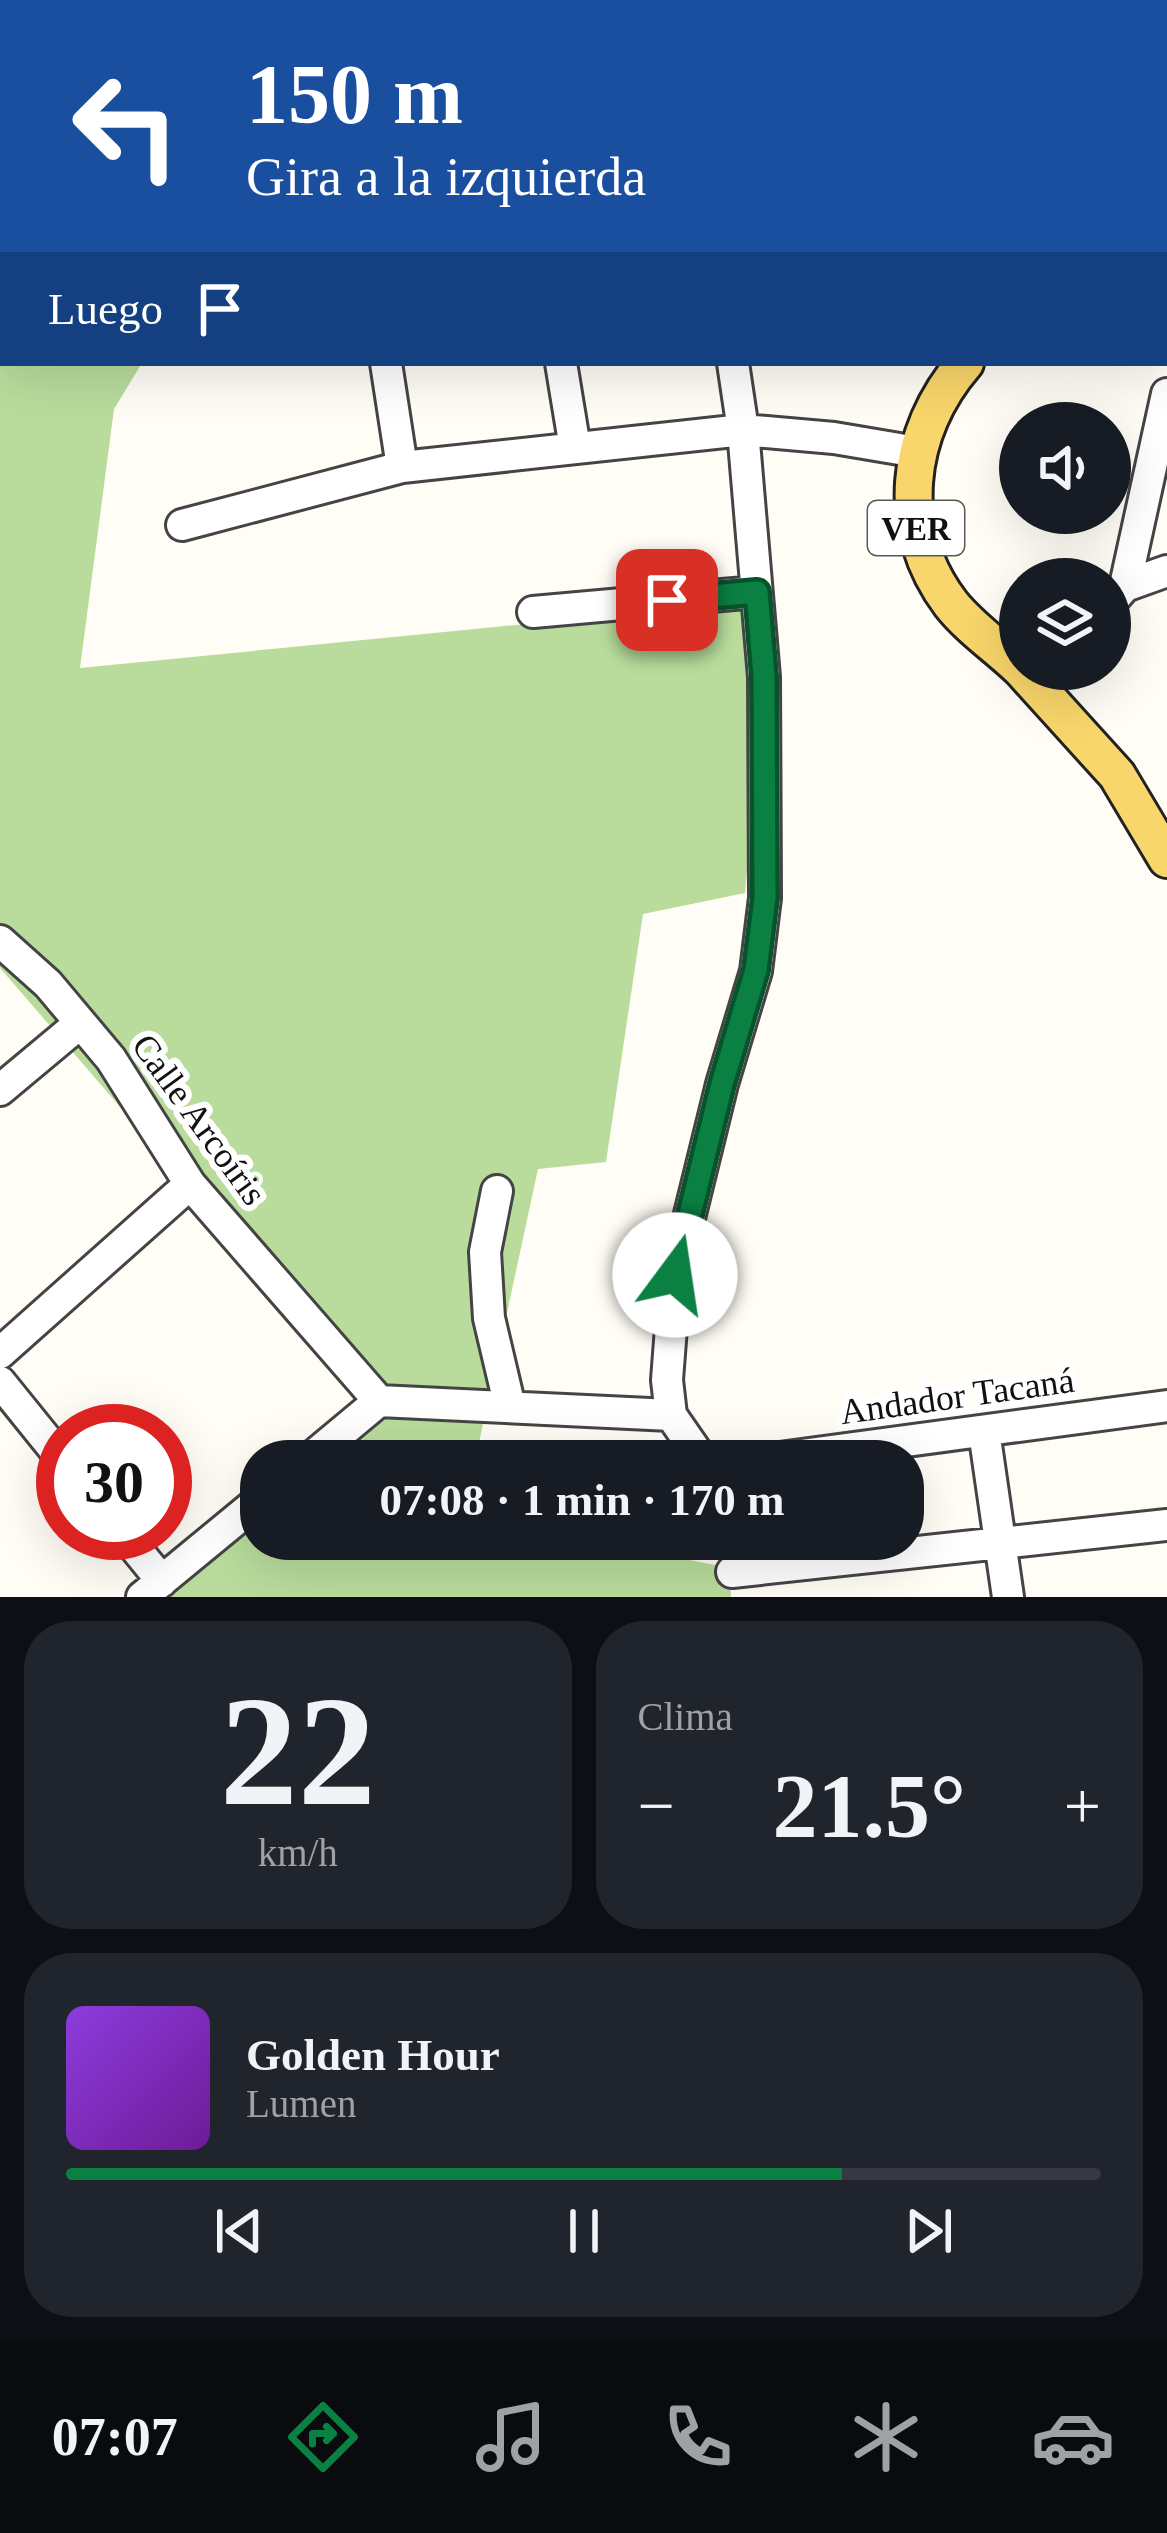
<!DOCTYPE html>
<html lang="es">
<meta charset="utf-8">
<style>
body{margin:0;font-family:"Times New Roman",serif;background:#20242c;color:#f1f3f6;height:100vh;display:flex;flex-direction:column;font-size:45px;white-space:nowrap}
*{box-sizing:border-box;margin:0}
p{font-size:39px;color:#9ea1a6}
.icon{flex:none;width:66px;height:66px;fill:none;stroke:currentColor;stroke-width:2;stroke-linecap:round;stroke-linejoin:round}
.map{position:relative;height:1597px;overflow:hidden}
.details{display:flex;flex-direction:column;gap:24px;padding:24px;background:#0d0f14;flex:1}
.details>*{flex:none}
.hud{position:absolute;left:0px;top:0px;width:1167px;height:366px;box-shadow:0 12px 48px #0002;background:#1a4fa0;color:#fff;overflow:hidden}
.fabs{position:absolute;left:999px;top:402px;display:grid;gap:24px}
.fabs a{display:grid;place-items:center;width:132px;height:132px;border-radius:50%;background:#171b24;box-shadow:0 12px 48px #0002;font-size:60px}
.speed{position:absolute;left:36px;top:1404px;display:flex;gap:24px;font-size:60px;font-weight:700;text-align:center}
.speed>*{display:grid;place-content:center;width:156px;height:156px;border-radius:50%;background:#171b24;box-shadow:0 12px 48px #0002;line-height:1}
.speed .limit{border:18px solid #d22;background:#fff;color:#111}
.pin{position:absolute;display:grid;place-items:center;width:102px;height:102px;color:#fff;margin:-51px;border-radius:24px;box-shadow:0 6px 18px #0006}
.me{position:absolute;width:132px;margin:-66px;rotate:14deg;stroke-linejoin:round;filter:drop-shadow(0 0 9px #0008)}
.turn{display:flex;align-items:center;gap:42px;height:252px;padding:0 48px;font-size:54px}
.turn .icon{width:156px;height:156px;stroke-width:2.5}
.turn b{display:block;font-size:84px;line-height:102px}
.then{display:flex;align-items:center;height:114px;padding:0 48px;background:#0003;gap:24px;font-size:45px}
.big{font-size:90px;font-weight:700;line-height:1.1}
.details .tile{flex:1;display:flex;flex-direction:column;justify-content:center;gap:18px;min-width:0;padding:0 42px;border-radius:48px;background:#20242c}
.details .dial{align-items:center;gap:0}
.dial b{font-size:156px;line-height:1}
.song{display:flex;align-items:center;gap:36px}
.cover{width:144px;height:144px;border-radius:18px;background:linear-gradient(135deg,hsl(270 70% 55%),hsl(280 70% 35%))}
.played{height:12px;border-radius:6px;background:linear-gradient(90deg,#0b8043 75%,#363941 75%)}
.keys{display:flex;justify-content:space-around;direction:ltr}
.heat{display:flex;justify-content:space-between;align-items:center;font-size:66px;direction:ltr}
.details .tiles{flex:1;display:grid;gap:24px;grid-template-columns:1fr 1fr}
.tile:last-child{grid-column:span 2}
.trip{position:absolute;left:240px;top:1440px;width:684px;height:120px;border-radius:48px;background:#171b24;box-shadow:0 12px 48px #0002;font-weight:700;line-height:120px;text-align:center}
.tab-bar{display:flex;height:192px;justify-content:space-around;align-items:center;background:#090b0e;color:#9ea1a6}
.tab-bar .icon{width:84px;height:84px}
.tab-bar .on{color:#0b8043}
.tab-bar b{font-size:54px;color:#f1f3f6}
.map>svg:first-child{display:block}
</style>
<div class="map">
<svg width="1167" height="1597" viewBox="0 0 1167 1597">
<rect width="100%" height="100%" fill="#fffdf5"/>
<!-- forest -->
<path fill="#b9dc9c" d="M0 0H341L3 3V363H142L114 409 80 668 769 600 745 893 643 914 606 1162 538 1169 475 1461H296L371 1397 0 968Z
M261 1490V1539H584L730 1568 731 1597H133Z"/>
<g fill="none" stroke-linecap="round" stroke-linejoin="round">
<!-- minor casing -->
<g stroke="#444" stroke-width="36">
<path id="minor" d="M231 0 266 3
M501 0 502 3
M674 0 675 3
M185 3 191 0
M1164 8H1167
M0 106 3 104
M386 363 402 467
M561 363 575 448
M182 525 402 467 743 430 834 438 917 452
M1125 586 1167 571
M1110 603 1125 586 1167 394
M533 612 756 592
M0 941 48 984 111 1059 190 1184 379 1401
M0 1090 79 1024
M497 1191 485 1252 489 1318 510 1407
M0 1353 190 1184
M0 1382 63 1460
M984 1431 1008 1597
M307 1461 379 1401 671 1415
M711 1461 698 1454 671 1415 667 1380 675 1275 722 1084 756 971 765 898 764 677 743 430 733 363
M757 1461 1167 1406
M123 1533 162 1581
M732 1572 1167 1525
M142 1597 261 1499"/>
</g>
<!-- major casing -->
<g stroke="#222" stroke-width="42">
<path id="major" d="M1142 0 1144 3
M965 363C905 432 894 529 951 604 970 628 998 647 1020 668
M1021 669 1117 775 1167 859"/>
</g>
<!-- minor -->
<use href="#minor" stroke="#fff" stroke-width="30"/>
<!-- major -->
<use href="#major" stroke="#f9d66b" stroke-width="36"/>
</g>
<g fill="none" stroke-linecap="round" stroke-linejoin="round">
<!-- route casing -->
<g stroke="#07532c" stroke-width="30">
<path id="route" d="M667 600 757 592 764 676 765 898 756 970 722 1084 675 1275"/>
</g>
<!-- route -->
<use href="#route" stroke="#0b8043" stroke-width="21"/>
</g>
<g text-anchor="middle" stroke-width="12" stroke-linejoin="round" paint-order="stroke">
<!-- shield labels -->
<rect fill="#fff" stroke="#585858" stroke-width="3" x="868" y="501" width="96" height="54" rx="9"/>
<g font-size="33" font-weight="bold" fill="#111">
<text x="916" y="540">VER</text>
</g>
<!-- street labels -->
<g font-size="36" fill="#111" stroke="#fff">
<text transform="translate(200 1119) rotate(54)" y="13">Calle Arcoíris</text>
<text transform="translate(957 1395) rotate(-8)" y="13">Andador Tacaná</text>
</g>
</g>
</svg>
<div class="fabs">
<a><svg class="icon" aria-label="sound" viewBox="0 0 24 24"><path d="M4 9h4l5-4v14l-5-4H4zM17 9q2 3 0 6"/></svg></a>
<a><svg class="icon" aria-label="layers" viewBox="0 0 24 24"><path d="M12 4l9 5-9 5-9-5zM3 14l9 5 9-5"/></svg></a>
</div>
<div class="speed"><div class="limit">30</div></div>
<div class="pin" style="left:667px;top:600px;background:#d93025"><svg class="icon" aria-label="arrive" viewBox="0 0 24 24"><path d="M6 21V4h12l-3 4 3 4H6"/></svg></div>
<svg class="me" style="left:675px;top:1275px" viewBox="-20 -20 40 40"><circle r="19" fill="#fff"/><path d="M0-13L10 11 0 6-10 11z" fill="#0b8043"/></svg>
<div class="trip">07:08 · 1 min · 170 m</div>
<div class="hud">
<div class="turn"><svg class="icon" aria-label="left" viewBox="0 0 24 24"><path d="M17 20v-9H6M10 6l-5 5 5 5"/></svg><div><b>150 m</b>Gira a la izquierda</div></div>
<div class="then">Luego<svg class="icon" aria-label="arrive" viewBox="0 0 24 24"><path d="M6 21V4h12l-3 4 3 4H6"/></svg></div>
</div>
</div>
<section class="details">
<div class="tiles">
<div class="tile dial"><b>22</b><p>km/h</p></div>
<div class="tile"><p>Clima</p>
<div class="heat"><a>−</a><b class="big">21.5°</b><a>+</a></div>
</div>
<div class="tile">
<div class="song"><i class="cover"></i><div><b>Golden Hour</b><p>Lumen</p></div></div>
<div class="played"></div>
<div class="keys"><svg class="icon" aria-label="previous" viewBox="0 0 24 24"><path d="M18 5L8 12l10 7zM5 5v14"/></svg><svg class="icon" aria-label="pause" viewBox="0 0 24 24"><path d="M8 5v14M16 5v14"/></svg><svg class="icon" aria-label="next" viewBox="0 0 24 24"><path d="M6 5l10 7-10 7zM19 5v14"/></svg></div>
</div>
</div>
</section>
<nav class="tab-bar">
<b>07:07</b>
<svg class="icon on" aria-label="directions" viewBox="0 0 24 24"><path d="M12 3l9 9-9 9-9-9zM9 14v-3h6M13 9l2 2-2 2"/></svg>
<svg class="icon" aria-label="music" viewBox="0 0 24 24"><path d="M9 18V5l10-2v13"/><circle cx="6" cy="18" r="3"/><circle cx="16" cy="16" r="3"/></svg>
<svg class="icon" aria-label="phone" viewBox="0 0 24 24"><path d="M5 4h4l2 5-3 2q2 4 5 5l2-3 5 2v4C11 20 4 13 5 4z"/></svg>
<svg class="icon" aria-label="climate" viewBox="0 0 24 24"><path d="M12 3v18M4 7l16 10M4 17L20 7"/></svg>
<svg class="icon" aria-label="car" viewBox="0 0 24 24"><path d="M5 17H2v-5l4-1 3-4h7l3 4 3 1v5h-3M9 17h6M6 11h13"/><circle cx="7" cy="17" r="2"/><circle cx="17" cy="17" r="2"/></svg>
</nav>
